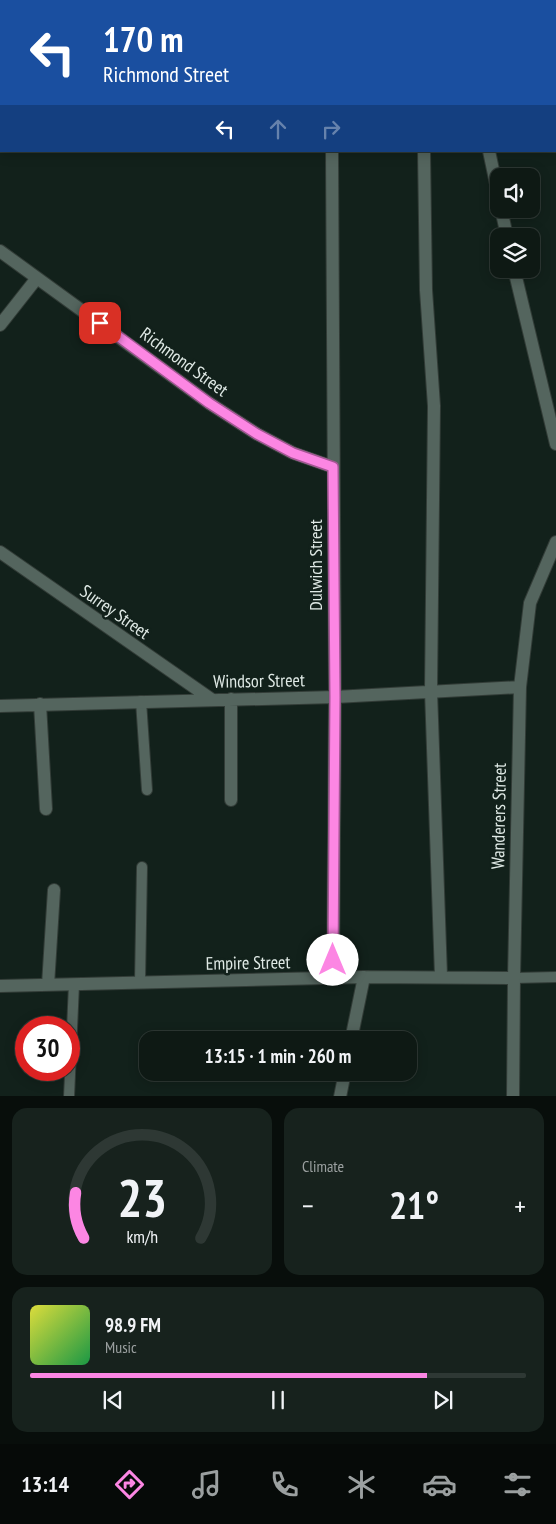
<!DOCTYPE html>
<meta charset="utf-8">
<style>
body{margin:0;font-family:"PT Sans Narrow",sans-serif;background:#17221d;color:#f1f3f6;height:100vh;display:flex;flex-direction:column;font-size:19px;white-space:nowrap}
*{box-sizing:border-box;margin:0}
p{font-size:16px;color:#9ba0a0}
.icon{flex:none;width:28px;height:28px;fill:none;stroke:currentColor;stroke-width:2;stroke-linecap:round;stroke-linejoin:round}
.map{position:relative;height:1096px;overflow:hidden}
.panel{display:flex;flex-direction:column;gap:12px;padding:12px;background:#080e0b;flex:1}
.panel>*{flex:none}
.hud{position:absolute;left:0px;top:0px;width:556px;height:152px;box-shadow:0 2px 12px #0003,0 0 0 1px #2e3834;background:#1a4fa0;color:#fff;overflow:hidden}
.fabs{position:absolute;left:490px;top:168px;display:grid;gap:10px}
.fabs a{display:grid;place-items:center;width:50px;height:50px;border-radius:10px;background:#0e1914;box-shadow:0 2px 12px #0003,0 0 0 1px #2e3834;font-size:25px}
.speed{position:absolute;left:15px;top:1016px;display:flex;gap:10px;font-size:25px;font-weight:700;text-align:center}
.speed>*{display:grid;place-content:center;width:65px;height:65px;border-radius:50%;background:#0e1914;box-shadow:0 2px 12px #0003,0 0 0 1px #2e3834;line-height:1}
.speed .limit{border:8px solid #d22;background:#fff;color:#111}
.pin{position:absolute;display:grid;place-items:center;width:42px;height:42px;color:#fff;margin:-21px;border-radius:10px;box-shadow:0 2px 8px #0006}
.me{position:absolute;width:55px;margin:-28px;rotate:0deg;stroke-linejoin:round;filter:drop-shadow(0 0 4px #0008)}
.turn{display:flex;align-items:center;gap:18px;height:105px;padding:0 20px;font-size:22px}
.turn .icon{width:65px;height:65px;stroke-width:2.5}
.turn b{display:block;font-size:35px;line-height:42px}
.lanes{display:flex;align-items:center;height:48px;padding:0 20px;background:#0003;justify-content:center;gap:25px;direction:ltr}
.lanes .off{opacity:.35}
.big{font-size:38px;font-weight:700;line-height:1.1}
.panel .card{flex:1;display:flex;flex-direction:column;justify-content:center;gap:8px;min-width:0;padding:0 18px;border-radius:15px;background:#17221d}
.panel .dial{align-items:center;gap:0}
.dial svg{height:130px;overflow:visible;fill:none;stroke:#2e3834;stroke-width:7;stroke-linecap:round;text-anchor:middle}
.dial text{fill:#f1f3f6;stroke:none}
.song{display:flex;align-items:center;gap:15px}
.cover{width:60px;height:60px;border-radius:8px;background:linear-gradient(135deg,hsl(60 70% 55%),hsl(140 70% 35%))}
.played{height:5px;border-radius:2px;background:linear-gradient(90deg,#fc86e3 80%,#2e3834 80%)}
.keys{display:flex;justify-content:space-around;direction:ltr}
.heat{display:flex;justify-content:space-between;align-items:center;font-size:28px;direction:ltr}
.panel .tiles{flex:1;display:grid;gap:12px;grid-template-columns:1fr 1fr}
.card:last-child{grid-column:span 2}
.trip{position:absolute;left:139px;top:1031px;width:278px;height:50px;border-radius:15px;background:#0e1914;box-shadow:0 2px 12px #0003,0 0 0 1px #2e3834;font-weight:700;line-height:50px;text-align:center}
.menu{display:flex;height:80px;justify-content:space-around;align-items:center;background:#060a08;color:#9ba0a0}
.menu .icon{width:35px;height:35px}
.menu .on{color:#fc86e3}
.menu b{font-size:22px;color:#f1f3f6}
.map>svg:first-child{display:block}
</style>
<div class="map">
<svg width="556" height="1097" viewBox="0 0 556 1097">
<rect width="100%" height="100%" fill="#12211b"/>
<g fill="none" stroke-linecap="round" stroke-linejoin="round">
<!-- service casing -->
<g stroke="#323c37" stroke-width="12">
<path id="service" d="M141 701 147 790
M514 978 556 977
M140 982 142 867
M69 1097 74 984"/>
</g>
<!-- minor casing -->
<g stroke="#323c37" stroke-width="14">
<path id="minor" d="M331 0V1
M472 0V1
M10 1V0
M425 1V0
M0 110 1 97
M332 151 335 697 333 979
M424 151 426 290 434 406 431 691 441 976
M489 151 499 198
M501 209 507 236
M0 251 209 403 257 434 293 453 333 467
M514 269 556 444
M0 325 37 278
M0 552 211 699
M231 699V800
M40 704 46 809
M0 706 335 697 520 687
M48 985 54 890
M0 986 364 977 514 978
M351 1040 364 977
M340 1097 345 1072
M513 1097 514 978 520 687 530 603 556 542"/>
</g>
<!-- service -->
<use href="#service" stroke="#54655e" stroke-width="10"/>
<!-- minor -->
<use href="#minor" stroke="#54655e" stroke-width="12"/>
</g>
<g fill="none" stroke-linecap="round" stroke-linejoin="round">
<!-- route casing -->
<g stroke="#a45794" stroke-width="12">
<path id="route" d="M100 323 209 403 257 434 293 453 333 467 335 697 333 960"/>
</g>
<!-- route -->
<use href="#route" stroke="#fc86e3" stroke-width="9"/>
</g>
<g text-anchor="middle" stroke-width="5" stroke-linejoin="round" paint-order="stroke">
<!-- street labels -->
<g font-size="18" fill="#dfe9e5" stroke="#12211b">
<text transform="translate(184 362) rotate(36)" y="6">Richmond Street</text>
<text transform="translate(316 565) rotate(-90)" y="6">Dulwich Street</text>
<text transform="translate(115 612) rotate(35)" y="6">Surrey Street</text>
<text transform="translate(259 681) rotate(-1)" y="6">Windsor Street</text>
<text transform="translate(499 816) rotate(-89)" y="6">Wanderers Street</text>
<text transform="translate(248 963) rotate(-1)" y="6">Empire Street</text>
</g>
</g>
</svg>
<div class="fabs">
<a><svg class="icon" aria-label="sound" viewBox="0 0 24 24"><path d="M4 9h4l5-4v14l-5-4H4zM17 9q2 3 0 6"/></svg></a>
<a><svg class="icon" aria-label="layers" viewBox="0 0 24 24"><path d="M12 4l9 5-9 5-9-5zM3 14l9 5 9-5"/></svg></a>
</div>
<div class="speed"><div class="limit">30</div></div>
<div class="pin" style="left:100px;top:323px;background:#d93025"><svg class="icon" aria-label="arrive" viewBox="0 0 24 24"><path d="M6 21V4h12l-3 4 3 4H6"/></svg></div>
<svg class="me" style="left:333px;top:960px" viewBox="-20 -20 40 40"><circle r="19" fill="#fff"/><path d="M0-13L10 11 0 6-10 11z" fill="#fc86e3"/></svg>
<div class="trip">13:15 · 1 min · 260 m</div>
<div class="hud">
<div class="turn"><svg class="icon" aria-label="left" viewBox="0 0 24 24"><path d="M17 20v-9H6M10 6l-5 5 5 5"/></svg><div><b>170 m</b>Richmond Street</div></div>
<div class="lanes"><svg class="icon" aria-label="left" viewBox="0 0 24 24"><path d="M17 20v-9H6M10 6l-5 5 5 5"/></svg><svg class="icon off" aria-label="ahead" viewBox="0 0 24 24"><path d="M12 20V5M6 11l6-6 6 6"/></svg><svg class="icon off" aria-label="right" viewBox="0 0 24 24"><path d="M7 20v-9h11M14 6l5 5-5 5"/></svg></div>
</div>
</div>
<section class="panel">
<div class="tiles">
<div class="card dial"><svg viewBox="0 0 100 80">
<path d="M14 69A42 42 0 1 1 86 69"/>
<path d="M14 69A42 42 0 0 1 9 41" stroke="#fc86e3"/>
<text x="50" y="56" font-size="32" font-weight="700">23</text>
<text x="50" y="72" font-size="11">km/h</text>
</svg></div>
<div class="card"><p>Climate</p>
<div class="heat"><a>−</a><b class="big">21°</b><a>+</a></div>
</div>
<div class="card">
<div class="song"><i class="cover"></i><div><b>98.9 FM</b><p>Music</p></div></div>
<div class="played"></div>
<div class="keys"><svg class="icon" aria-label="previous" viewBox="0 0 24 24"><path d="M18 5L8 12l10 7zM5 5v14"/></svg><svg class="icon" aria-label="pause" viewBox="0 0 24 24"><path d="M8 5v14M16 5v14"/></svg><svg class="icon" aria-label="next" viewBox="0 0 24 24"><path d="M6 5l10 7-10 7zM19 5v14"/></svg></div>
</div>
</div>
</section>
<nav class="menu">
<b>13:14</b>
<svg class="icon on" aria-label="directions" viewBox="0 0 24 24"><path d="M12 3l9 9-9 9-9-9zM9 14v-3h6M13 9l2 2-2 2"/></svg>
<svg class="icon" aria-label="music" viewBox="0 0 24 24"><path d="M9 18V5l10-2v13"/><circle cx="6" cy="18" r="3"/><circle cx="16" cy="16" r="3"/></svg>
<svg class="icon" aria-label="phone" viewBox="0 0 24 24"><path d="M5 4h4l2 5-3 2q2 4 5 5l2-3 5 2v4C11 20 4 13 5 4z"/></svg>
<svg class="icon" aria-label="climate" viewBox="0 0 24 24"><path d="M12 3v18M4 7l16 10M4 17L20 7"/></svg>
<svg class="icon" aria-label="car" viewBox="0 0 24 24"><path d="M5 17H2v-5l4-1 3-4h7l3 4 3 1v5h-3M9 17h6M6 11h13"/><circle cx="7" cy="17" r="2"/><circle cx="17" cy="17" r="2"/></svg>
<svg class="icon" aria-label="filters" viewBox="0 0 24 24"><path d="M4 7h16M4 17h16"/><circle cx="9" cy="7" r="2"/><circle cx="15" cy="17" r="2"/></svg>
</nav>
